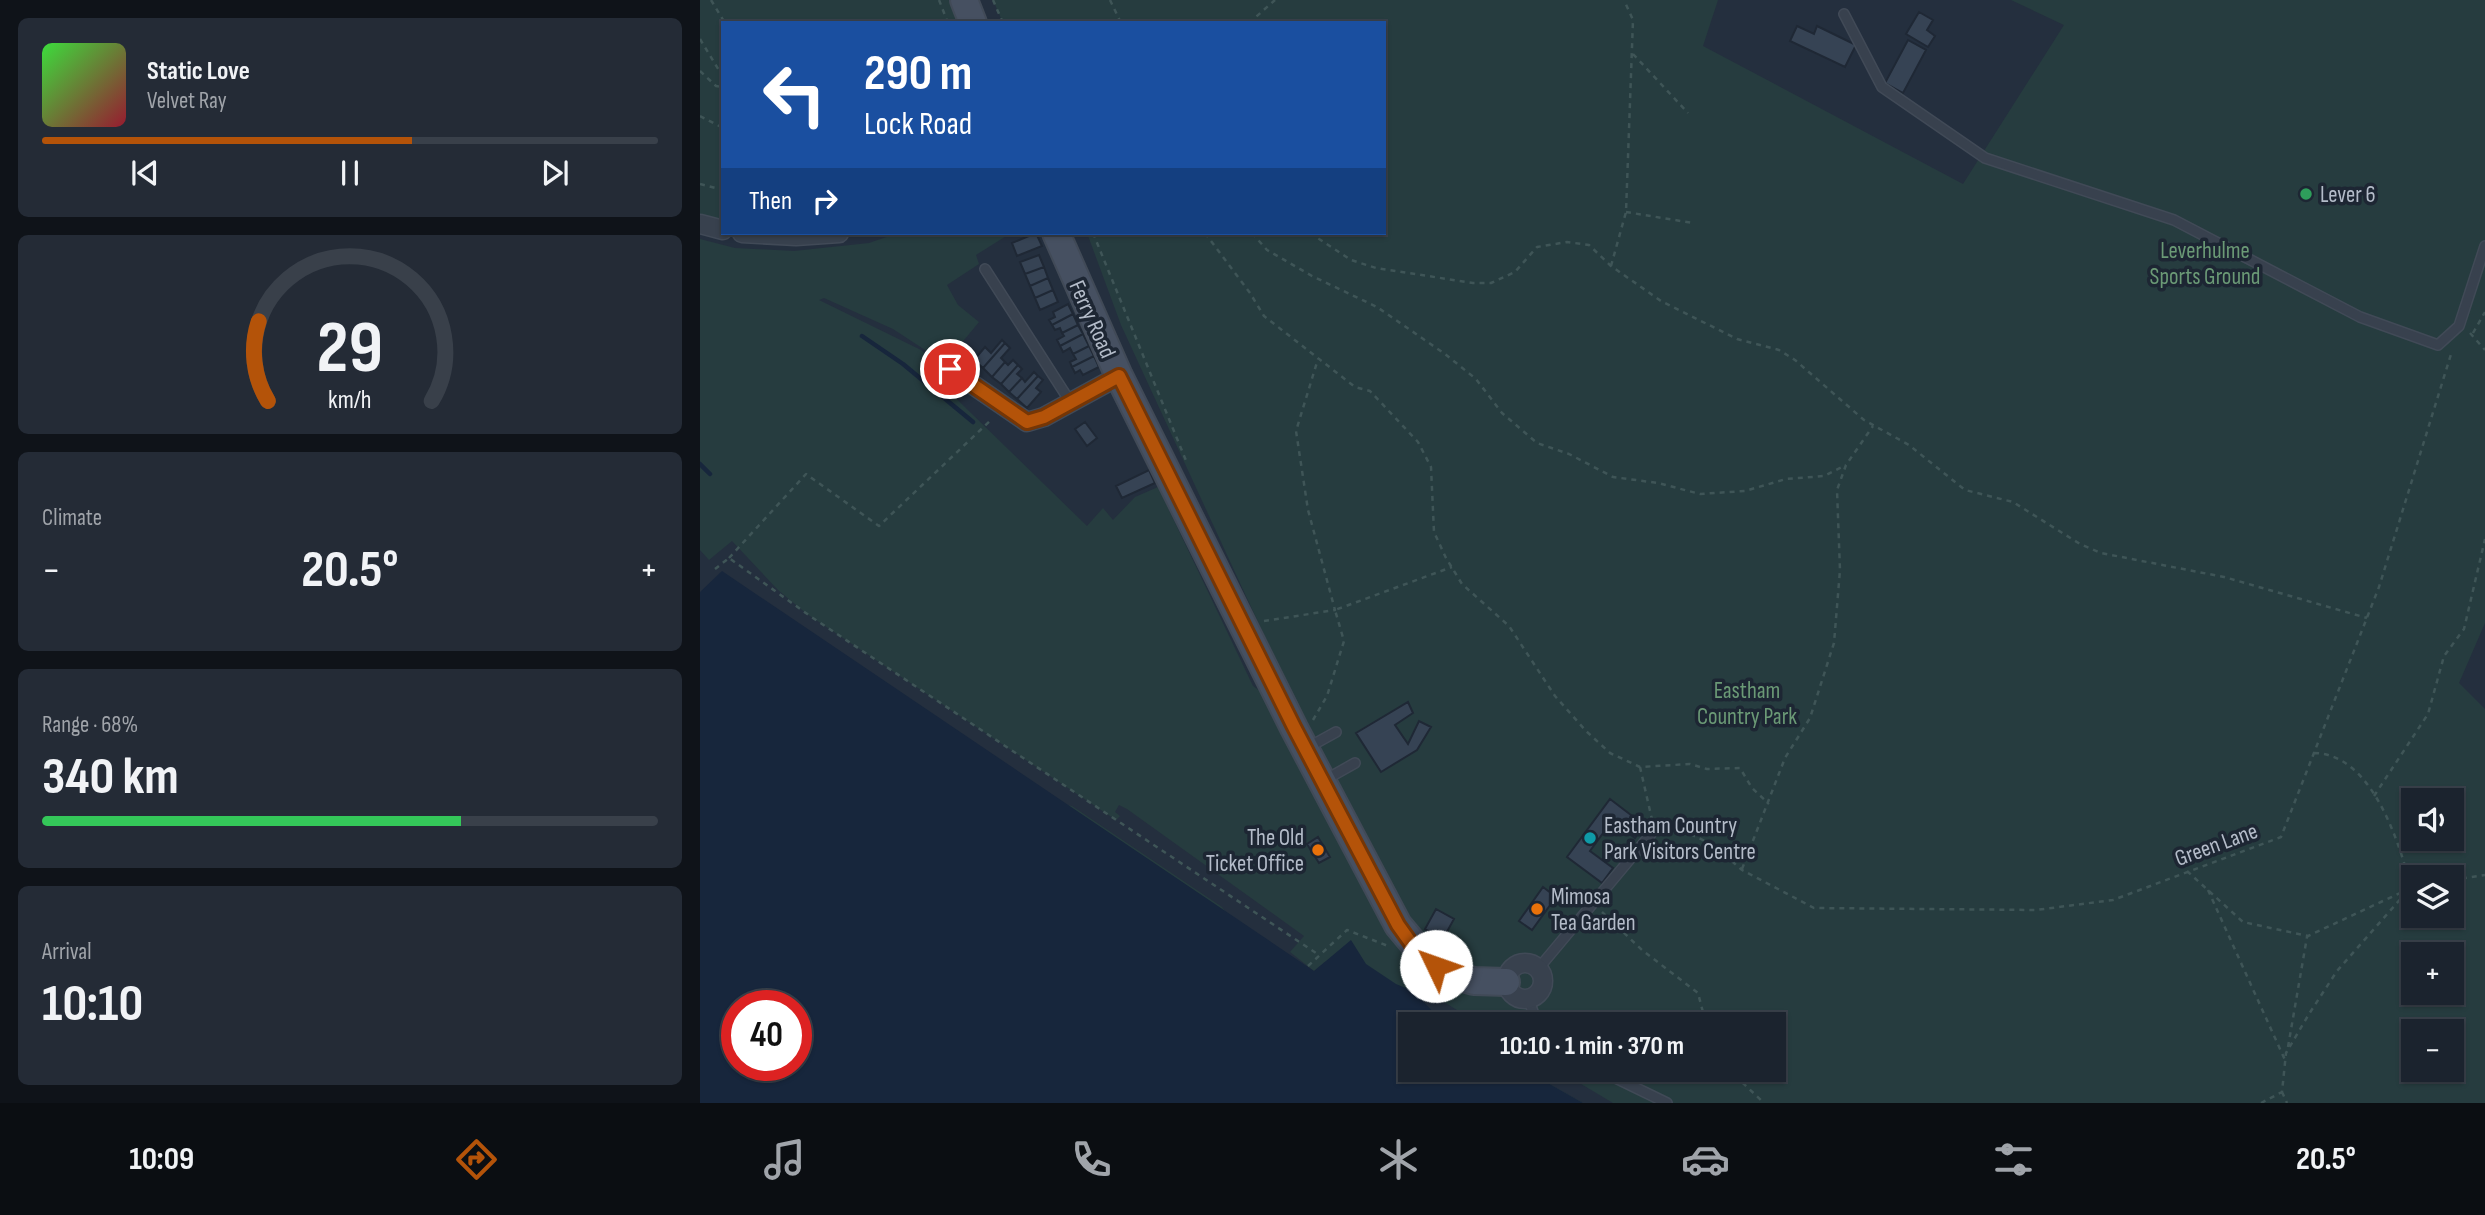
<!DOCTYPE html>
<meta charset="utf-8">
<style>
body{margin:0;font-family:"Sofia Sans Condensed",sans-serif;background:#242b36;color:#f1f3f6;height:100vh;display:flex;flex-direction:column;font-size:26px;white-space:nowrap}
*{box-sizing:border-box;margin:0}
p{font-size:23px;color:#a0a4aa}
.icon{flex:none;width:38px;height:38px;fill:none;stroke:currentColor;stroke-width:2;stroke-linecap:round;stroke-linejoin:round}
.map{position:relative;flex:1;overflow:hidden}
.panel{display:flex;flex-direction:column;gap:18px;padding:18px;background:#0f1319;width:700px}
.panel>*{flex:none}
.banner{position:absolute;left:21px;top:21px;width:665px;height:214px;border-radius:0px;box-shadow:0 2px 5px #0004,0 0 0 2px #39404a;background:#1a4fa0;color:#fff;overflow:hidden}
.fabs{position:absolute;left:1701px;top:788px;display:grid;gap:14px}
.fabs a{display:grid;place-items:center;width:63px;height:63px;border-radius:0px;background:#1b232e;box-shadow:0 2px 5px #0004,0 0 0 2px #39404a;font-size:35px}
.speed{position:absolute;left:21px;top:990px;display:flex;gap:14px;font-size:35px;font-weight:700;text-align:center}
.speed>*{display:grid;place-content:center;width:91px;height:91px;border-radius:50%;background:#1b232e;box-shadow:0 2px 5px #0004,0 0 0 2px #39404a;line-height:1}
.speed .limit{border:10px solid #d22;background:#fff;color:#111}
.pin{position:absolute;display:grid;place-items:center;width:60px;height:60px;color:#fff;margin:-30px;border:4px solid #fff;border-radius:50%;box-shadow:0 2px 7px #0007}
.me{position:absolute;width:77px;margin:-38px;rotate:312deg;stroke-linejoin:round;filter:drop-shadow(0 0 5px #0008)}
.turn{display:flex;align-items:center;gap:24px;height:147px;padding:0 28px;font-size:32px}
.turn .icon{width:91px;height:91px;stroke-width:2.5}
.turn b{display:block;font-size:49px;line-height:60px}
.then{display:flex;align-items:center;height:66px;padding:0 28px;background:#0003;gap:14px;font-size:26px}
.big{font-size:52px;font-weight:700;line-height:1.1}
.panel .widget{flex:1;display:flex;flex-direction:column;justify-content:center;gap:10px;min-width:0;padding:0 24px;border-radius:10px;background:#242b36}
.panel .dial{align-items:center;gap:0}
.dial svg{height:182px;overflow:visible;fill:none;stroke:#39404a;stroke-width:7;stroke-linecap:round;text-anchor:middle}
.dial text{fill:#f1f3f6;stroke:none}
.song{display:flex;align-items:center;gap:21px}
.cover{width:84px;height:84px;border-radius:10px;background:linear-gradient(135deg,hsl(120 70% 55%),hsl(350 70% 35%))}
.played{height:7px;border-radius:4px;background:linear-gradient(90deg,#b45309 60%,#39404a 60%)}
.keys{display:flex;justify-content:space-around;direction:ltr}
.heat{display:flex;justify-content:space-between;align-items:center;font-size:38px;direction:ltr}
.charge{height:10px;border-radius:5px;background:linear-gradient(90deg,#34c759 68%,#39404a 0)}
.trip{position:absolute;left:698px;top:1012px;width:388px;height:70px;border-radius:0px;background:#1b232e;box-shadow:0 2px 5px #0004,0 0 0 2px #39404a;font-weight:700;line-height:70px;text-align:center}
.tabs{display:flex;height:112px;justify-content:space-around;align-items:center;background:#0b0e12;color:#a0a4aa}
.tabs .icon{width:49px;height:49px}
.tabs .current{color:#b45309}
.tabs b{font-size:32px;color:#f1f3f6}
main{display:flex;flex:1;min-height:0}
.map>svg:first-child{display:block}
</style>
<main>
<section class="panel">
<div class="widget">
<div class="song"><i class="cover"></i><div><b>Static Love</b><p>Velvet Ray</p></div></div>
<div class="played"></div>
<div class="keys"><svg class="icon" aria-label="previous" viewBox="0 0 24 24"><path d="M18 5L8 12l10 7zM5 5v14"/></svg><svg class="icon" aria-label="pause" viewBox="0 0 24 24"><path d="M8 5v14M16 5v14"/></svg><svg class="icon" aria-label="next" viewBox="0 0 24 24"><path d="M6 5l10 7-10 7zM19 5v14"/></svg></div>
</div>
<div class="widget dial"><svg viewBox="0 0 100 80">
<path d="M14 69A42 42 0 1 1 86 69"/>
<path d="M14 69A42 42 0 0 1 10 34" stroke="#b45309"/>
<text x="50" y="56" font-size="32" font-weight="700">29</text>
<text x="50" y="72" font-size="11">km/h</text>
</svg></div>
<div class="widget"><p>Climate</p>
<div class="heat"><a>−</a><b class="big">20.5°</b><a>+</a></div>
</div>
<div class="widget"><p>Range · 68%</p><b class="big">340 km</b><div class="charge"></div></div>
<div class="widget"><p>Arrival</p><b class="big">10:10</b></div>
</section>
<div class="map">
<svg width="1785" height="1103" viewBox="0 0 1785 1103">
<rect width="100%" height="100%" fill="#242f3e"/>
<!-- green -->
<path fill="#263c3f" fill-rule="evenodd" d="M0 0H253L262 23H23V221L0 214Z
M293 0H1018L1003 46 1263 184 1364 25 1311 0H1785V623L1759 683 1785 709V1103H913L856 1069H1074V1024H780L721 988 713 991 745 1024H710V1069H823L883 1103H703L347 801 372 806 522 907 593 1006 626 961 614 971 590 952 604 936 427 809 419 805 415 812 420 816 416 820 107 614 78 590 32 541 9 560 0 550V239L35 248 94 251 169 243 198 233H311L276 255 279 264 247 285 258 305 279 322 245 363 193 329 124 298 119 300 221 350 241 368 235 378 387 526 403 508 413 520 435 497 458 487 553 686 605 724 421 325 387 233H684V23H303ZM1713 800H1752V838H1713ZM1713 877H1752V915H1713ZM1713 954H1752V992H1713ZM1713 1031H1752V1069H1713Z"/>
<!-- water -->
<path fill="#17263c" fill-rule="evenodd" d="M22 571 614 971 651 940 666 964 696 984 713 991 745 1024H710V1069H823L883 1103H0V592ZM37 1006H96V1066H37Z"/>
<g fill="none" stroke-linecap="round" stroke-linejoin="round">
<!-- stream -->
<path stroke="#17263c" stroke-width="4.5" d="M162 336 203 364 273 422
M0 464 10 474"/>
</g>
<!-- building -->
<path fill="#364354" stroke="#1f2835" stroke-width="2" d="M1219 12 1233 20 1227 30 1235 36 1228 47 1206 34Z
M1097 26 1114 34 1117 26 1156 45 1145 67 1090 41Z
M1208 40 1226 50 1203 93 1185 83Z
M336 233 342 246 317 256 312 243Z
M339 255 344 267 325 274 320 262Z
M344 267 348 278 330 286 325 274Z
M348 278 353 290 335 298 330 286Z
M353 290 358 302 340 310 335 298Z
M368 304 373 314 352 325 349 320 355 317 353 312Z
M373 314 378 325 362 333 360 328 355 330 352 325Z
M378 325 383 334 360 346 357 340 364 336 362 333Z
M383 334 389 346 373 354 370 348 363 352 360 346Z
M302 340 305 343 283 368 274 360 285 347 291 353Z
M305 343 310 348 301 358 305 362 292 377 283 368Z
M389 346 394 356 372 367 370 362 376 359 373 354Z
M394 356 399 367 383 375 380 370 375 373 372 367Z
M313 360 318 365 301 384 292 377 305 362 308 365Z
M318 365 322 369 317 374 322 378 309 392 301 384Z
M334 372 338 376 317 399 309 392 322 378 325 382Z
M338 376 343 380 336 388 341 392 327 408 317 399Z
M385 422 397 438 387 446 375 429Z
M449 470 455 483 422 498 416 486Z
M708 702 713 713 695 725 708 744 719 721 731 727 717 750 681 772 656 733Z
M910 799 944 825 935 838 912 821 890 851 913 868 902 883 867 857Z
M618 837 630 857 619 863 607 844Z
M843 887 856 897 832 930 819 921Z
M736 909 754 919 743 939 725 929Z"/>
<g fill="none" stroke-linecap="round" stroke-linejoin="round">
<!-- lane casing -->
<g stroke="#414a57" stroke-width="12">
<path id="lane" d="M1144 14 1182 87 1285 158 1474 220 1660 317 1738 345 1759 326 1785 246
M285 269 371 403
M607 748 636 732
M623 781 655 763
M838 969 951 834
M828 999 838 1024
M897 1069 967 1103"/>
</g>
<!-- street casing -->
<g stroke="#414a57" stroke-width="21">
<path id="street" d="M0 224 23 230
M42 233 96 236 139 233
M250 369 327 422 344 417 419 376
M807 981a18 18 0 1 1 36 0a18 18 0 1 1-36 0Z"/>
</g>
<!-- secondary casing -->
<g stroke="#414a57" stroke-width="30">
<path id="secondary" d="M264 0 273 23
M356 233 419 376 594 728 698 925 729 962 752 975 774 981 806 982"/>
</g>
<!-- path -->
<path stroke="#3f5557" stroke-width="2.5" stroke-dasharray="5 5" stroke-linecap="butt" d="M11 0 25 23
M239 0 248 23
M293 0 303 23
M410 0 421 23
M549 23 575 0
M0 39 23 77
M933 54 988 113
M0 71 16 86 23 87
M0 116 23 128
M0 184 23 190
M926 212 993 223
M393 233 487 463
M505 233 550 293 564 316 655 387 670 391 718 442 731 467 734 532 746 558 762 584 809 626 855 696 886 731 910 753 940 767 990 764 1007 769 1040 768 1052 788 1069 804
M552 233 567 250 612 276 677 307 745 354 776 379 802 413 837 443 869 454 913 477 958 483 1000 494 1045 491 1086 479 1124 476 1146 465
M610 233 651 260 676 268 773 283H791L815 272 837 247 867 242 889 245 911 266 961 301 1037 339 1079 350 1095 360 1164 420 1209 445 1265 490 1313 502 1380 544 1401 553 1524 577 1667 618
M911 266 926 212 933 20 924 0
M1770 333 1785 350
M1773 333 1785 312
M29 558 106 474 179 526 292 419
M15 569 29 558 110 616 619 955
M564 621 635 610 608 510 596 431 618 359
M613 720 627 696 644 641 635 610 752 567
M1614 753C1672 754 1699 842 1711 887
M940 767 953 824
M1674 796 1728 714 1744 656 1764 629 1785 539
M962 827 978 828 1013 845 1042 870 1114 908 1336 910 1413 900 1581 837 1679 587 1752 351
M1042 869 1085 758 1110 718 1134 643 1140 570 1137 490 1146 465 1173 426
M1487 871 1543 922 1608 936 1713 887
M1752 880 1785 875
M1508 890 1585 1060
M902 912 942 950 998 993 1006 1024
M608 966 647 930 688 946
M1588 1047 1607 937
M1028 1069 1064 1103
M1582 1092 1587 1103
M1561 1103 1582 1092 1586 1053 1609 1014 1637 971 1711 887"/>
<!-- lane -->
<use href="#lane" stroke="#38414e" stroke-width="9"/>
<!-- street -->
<use href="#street" stroke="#38414e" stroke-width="18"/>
<!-- secondary -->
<use href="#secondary" stroke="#465061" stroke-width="26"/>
</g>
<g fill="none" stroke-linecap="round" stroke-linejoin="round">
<!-- route casing -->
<g stroke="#753606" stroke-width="18">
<path id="route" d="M250 369 327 422 344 417 419 376 594 727 698 925 713 946 736 966"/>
</g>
<!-- route -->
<use href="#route" stroke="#b45309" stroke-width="12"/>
</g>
<!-- markers -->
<circle fill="#2e9e5b" stroke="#1d2633" stroke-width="2.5" cx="1606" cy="194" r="7"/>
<circle fill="#0f9aa8" stroke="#1d2633" stroke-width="2.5" cx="890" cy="838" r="7"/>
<g fill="#e8710a" stroke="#1d2633" stroke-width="2.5">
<circle cx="618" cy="850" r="7"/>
<circle cx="837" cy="909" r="7"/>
</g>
<g text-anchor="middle" stroke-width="7" stroke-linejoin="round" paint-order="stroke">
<!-- poi labels -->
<g font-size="23" fill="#b4bcc9" stroke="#1d2633" text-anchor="start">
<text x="1620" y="202">Lever 6</text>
<text x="904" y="833">Eastham Country<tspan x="904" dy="26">Park Visitors Centre</tspan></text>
<text x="604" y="845" text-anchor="end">The Old<tspan x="604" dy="26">Ticket Office</tspan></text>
<text x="851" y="904">Mimosa<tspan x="851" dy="26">Tea Garden</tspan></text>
</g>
<!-- park labels -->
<g font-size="23" fill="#6b9a76" stroke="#1d2633">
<text x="1505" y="258">Leverhulme<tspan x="1505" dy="26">Sports Ground</tspan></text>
<text x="1047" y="698">Eastham<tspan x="1047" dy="26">Country Park</tspan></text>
</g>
<!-- street labels -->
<g font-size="23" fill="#b4bcc9" stroke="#1d2633">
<text transform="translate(393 319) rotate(66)" y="8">Ferry Road</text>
<text transform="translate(1516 844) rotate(-20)" y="8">Green Lane</text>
</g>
</g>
</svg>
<div class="fabs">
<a><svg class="icon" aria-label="sound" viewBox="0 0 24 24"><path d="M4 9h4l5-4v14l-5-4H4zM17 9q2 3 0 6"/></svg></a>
<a><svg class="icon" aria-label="layers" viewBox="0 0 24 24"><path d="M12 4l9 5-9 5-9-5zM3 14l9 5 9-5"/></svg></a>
<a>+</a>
<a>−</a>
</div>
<div class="speed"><div class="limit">40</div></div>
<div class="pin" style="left:250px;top:369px;background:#d93025"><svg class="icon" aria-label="arrive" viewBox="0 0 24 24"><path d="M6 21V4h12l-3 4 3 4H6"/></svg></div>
<svg class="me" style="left:736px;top:966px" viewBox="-20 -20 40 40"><circle r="19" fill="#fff"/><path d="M0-13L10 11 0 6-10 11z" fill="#b45309"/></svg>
<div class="trip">10:10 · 1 min · 370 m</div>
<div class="banner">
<div class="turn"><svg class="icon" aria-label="left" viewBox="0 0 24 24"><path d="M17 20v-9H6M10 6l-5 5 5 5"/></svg><div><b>290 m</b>Lock Road</div></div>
<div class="then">Then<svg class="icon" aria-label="right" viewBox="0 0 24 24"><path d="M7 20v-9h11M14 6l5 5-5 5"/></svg></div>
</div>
</div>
</main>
<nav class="tabs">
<b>10:09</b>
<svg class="icon current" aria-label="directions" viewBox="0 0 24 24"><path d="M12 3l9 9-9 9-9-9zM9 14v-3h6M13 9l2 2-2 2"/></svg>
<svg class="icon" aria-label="music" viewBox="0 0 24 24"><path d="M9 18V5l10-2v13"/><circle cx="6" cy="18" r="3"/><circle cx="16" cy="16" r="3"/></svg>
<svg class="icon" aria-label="phone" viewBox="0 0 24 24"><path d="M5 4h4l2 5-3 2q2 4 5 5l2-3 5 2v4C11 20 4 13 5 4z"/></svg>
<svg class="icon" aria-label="climate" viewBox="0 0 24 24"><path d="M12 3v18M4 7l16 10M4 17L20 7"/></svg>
<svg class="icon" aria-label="car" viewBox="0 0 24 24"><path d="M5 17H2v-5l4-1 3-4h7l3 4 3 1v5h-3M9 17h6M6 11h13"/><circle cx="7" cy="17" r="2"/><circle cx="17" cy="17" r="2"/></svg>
<svg class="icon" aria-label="filters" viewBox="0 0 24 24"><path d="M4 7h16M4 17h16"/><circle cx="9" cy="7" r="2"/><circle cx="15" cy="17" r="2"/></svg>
<b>20.5°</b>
</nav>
